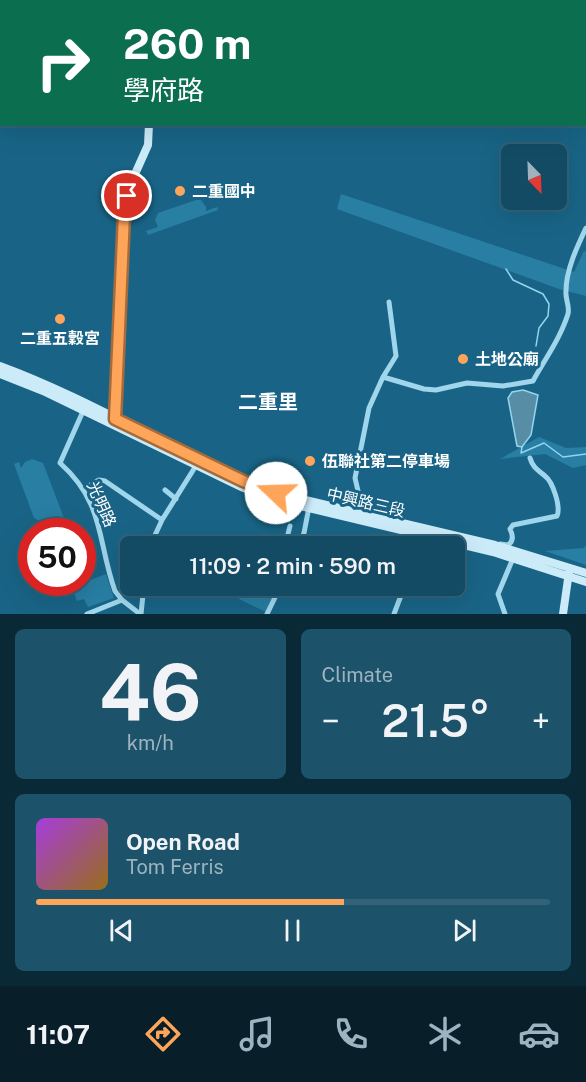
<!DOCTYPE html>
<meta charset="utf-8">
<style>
body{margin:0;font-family:"Public Sans","Noto Sans TC",sans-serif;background:#1c526a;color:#f1f3f6;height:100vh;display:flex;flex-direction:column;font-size:22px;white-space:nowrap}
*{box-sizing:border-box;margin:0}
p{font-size:20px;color:#9db3bf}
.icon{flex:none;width:33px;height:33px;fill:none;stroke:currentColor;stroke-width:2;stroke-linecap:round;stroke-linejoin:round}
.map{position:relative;height:614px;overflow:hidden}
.side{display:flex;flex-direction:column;gap:15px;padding:15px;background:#0a2937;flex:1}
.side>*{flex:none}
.hud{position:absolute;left:0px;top:0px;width:586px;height:126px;box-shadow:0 6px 24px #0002,0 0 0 2px #326378;background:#0b6e4f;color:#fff;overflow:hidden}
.needle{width:39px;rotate:157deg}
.fabs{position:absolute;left:501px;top:144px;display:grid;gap:12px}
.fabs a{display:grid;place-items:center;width:66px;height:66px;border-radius:9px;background:#134b64;box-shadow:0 6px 24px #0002,0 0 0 2px #326378;font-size:30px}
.speed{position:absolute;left:18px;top:518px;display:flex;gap:12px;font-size:30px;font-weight:700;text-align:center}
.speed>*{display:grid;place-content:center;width:78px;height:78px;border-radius:50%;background:#134b64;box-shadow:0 6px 24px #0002,0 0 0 2px #326378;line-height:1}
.speed .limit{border:9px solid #d22;background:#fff;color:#111}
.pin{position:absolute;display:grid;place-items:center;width:51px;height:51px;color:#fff;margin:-26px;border:3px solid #fff;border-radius:50%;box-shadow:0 2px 6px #0007}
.me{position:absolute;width:66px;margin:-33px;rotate:291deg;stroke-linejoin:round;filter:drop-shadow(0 0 4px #0008)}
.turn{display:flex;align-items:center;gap:21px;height:126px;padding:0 24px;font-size:27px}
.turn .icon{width:78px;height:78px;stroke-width:2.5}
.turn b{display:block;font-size:42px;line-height:51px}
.big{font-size:45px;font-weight:600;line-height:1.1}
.side .tile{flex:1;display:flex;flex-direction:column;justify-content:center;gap:9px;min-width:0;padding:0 21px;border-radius:9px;background:#1c526a}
.side .dial{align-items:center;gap:0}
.dial b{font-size:78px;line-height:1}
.song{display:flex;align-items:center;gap:18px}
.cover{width:72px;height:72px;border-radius:9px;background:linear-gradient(135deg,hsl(280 70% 55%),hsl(40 70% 35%))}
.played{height:6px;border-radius:3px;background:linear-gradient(90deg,#ffa55a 60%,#326378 60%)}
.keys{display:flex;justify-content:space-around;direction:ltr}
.heat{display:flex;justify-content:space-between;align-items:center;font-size:33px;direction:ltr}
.side .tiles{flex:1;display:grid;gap:15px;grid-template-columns:1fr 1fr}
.tile:last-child{grid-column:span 2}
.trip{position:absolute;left:120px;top:536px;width:345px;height:60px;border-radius:9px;background:#134b64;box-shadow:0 6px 24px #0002,0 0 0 2px #326378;font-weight:600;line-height:60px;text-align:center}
.tabs{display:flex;height:96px;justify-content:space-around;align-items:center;background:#081e28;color:#9db3bf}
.tabs .icon{width:42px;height:42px}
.tabs .active{color:#ffa55a}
.tabs b{font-size:27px;color:#f1f3f6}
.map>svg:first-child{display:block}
</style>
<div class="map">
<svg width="586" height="614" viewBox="0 0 586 614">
<rect width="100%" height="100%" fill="#196486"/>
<!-- green -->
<path fill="#287ea3" d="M341 194 574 272 584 251 586 252V296L559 289 337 209Z
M196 200H201L206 207V211L217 207 218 210 148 235 146 231 158 227 155 220 158 213Z
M539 437 566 448 586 447V465L573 468 545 454 500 459Z
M32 459 43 463 64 518 58 519 56 516C51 524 41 523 34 518L14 464 19 462 21 468 25 462Z
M586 545V565L545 551 584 548Z
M106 574 114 598 88 607 84 599 77 601 72 587Z
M244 585H272L280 589 268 613 239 599Z"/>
<!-- water -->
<path fill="#578ea6" stroke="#92d5ef" stroke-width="1.5" d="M523 390 538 395 531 435 522 447 517 446 508 398 512 392Z"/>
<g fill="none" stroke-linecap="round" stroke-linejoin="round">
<!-- stream -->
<path stroke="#92d5ef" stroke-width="1.5" d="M506 269 513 280 543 294 549 304 548 316 539 328 536 346
M522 447 521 453 544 443 563 457 586 454"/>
<!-- street -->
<path stroke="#9fd6ec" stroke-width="5" d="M266 0 278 2
M585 77H586
M383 377 424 389 436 390 467 383 503 386 533 381C545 359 560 339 568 314 570 306 565 299 566 291 566 270 577 247 586 228
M84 409 60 463C105 503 97 541 115 591L122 600 140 614
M83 489 99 480 105 481 162 520
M165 490 176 499
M357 514 359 495 355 478 369 408 383 377 396 356 389 302
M500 544 508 545C514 541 513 535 510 529L513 525 557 516C561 507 553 482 545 476 538 470 533 468 530 458
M150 546 162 520 197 464
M285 546 290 526
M299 546 304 533 309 507
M419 546 423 533
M87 614 122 600
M141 614 144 585
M267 614 281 585
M394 614 405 585
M505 614 498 594 514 556"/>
<!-- secondary -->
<path stroke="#ccebf9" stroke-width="8" d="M157 2V0
M0 366C95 401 181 457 276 493L495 545 586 573
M0 374 43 391 241 487 275 500 493 552 586 582
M113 424 115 419 125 213 131 183 148 145 149 124
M563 614 569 572"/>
</g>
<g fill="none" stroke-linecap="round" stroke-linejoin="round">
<!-- route casing -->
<g stroke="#a66b3a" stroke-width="15">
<path id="route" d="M127 196 124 215 115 419 243 481 276 493"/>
</g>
<!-- route -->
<use href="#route" stroke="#ffa55a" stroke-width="10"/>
</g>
<!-- markers -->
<g fill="#ffa55a" stroke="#196486" stroke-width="2">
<circle cx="180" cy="191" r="6"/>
<circle cx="60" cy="319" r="6"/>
<circle cx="463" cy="359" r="6"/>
<circle cx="310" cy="461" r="6"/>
</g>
<g text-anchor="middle" stroke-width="6" stroke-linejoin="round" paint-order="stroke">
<!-- poi labels -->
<g font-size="16" font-weight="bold" fill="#fff" stroke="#196486" text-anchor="start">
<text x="192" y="197">二重國中</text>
<text x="60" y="344" text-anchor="middle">二重五穀宮</text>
<text x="475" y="365">土地公廟</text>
<text x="322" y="467">伍聯社第二停車場</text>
</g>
<!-- street labels -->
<g font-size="16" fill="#fff" stroke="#196486">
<text transform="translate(366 502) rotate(13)" y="6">中興路三段</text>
<text transform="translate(102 504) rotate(66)" y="6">光明路</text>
</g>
<!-- quarter labels -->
<g font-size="20" font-weight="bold" fill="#fff" stroke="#196486">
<text x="268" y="409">二重里</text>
</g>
</g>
</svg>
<div class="fabs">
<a><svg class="needle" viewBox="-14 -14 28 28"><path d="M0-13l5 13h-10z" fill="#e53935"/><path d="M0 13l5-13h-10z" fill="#9db3bf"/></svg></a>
</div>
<div class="speed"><div class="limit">50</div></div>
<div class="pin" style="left:127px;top:196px;background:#d93025"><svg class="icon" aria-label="arrive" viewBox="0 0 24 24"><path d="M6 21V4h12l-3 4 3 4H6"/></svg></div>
<svg class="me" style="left:276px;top:493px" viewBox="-20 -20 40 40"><circle r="19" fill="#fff"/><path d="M0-13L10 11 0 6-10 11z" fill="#ffa55a"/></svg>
<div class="trip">11:09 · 2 min · 590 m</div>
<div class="hud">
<div class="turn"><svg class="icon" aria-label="right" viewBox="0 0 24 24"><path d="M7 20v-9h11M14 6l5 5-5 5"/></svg><div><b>260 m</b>學府路</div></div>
</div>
</div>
<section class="side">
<div class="tiles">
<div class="tile dial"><b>46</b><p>km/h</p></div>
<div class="tile"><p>Climate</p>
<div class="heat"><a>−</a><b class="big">21.5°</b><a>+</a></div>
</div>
<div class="tile">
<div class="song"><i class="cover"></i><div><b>Open Road</b><p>Tom Ferris</p></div></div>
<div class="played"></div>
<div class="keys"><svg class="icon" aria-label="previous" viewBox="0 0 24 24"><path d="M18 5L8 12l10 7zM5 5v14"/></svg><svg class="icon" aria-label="pause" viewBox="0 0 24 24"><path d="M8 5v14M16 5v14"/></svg><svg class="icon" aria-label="next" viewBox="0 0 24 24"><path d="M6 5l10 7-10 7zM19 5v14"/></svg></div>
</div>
</div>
</section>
<nav class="tabs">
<b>11:07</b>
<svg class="icon active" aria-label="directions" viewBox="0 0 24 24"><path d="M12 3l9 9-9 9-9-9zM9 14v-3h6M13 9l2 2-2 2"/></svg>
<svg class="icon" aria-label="music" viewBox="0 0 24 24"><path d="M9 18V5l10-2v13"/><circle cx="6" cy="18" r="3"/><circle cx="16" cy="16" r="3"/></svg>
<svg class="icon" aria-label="phone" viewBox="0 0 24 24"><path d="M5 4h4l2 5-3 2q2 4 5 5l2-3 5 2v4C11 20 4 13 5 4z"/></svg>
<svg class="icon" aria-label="climate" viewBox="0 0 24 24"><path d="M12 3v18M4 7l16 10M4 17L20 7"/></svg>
<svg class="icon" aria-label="car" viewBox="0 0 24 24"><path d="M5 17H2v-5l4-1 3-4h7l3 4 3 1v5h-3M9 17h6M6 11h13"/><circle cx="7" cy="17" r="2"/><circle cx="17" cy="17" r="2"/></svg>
</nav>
